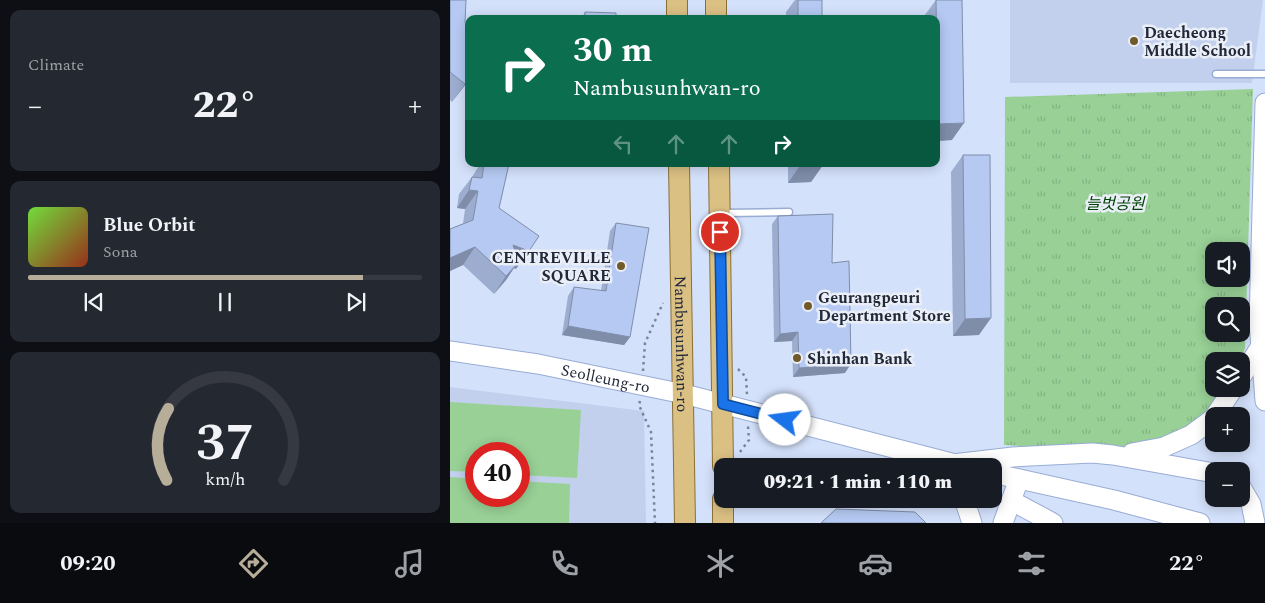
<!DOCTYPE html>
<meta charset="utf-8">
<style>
body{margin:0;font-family:Spectral,"Noto Sans KR",serif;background:#242831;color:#f1f3f6;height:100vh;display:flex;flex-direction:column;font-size:19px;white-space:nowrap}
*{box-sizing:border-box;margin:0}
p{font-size:16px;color:#9ea1a6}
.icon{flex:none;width:28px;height:28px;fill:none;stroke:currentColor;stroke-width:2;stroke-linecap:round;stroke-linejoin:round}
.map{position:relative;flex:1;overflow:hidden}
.sheet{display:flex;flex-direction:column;gap:10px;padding:10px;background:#0d0f14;width:450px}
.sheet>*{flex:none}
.banner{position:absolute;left:15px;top:15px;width:475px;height:152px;border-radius:10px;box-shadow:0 2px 12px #0003;background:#0b6e4f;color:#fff;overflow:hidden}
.buttons{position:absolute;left:755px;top:242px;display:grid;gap:10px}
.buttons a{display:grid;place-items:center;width:45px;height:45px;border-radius:10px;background:#171b24;box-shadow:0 2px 12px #0003;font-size:25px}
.speed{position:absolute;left:15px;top:442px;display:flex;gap:10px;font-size:25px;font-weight:700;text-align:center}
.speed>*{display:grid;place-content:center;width:65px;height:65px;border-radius:50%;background:#171b24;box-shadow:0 2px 12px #0003;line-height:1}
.speed .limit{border:8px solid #d22;background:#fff;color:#111}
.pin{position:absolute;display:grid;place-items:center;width:42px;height:42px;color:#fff;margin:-21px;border:2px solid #fff;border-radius:50%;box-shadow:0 1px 5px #0007}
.me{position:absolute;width:55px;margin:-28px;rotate:285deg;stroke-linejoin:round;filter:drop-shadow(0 0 4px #0008)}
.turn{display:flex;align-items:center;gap:18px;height:105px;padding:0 25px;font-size:22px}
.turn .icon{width:65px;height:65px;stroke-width:2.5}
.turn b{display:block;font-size:35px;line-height:42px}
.lanes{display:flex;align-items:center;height:48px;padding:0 25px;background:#0003;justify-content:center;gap:25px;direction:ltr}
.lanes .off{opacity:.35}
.big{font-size:38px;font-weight:800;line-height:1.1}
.sheet .widget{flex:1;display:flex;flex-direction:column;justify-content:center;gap:8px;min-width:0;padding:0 18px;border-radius:10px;background:#242831}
.sheet .dial{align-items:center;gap:0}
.dial svg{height:130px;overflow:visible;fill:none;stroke:#363941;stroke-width:7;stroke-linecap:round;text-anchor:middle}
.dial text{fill:#f1f3f6;stroke:none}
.song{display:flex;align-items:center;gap:15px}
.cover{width:60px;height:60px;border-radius:8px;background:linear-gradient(135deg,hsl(100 70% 55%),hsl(10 70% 35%))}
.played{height:5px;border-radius:2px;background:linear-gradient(90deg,#b7ae9a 85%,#363941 85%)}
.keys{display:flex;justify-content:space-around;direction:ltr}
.heat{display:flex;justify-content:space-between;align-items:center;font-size:28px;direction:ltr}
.trip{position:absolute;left:264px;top:458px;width:288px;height:50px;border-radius:10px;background:#171b24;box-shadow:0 2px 12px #0003;font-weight:800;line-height:50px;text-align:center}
.dock{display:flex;height:80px;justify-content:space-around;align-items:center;background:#090b0e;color:#9ea1a6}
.dock .icon{width:35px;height:35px}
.dock .selected{color:#b7ae9a}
.dock b{font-size:22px;color:#f1f3f6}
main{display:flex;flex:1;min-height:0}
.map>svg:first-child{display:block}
</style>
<main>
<section class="sheet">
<div class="widget"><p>Climate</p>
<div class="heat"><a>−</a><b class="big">22°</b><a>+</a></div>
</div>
<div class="widget">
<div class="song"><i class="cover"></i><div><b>Blue Orbit</b><p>Sona</p></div></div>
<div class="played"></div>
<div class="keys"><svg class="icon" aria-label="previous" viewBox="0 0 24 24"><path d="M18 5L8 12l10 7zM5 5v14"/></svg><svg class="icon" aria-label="pause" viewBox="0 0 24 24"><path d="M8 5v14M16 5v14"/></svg><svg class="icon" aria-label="next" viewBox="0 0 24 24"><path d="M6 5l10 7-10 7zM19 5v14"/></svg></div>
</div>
<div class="widget dial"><svg viewBox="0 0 100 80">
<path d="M14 69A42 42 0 1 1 86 69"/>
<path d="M14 69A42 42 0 0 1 15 25" stroke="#b7ae9a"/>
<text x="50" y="56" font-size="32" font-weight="700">37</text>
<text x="50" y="72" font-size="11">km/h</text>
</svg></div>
</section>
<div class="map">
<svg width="815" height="523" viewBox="0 0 815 523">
<defs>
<pattern id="park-tufts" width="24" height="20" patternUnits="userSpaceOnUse" patternTransform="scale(1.25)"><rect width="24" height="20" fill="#98d096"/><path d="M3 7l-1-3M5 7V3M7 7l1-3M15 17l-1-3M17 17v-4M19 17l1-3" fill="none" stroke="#83b382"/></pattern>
</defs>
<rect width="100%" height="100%" fill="#d4e1fb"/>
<!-- built -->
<path fill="#c2d0ed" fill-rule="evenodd" d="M560 0H813L802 83H560Z
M0 387 194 411 196 523H0ZM26 454H69V496H26Z"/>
<!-- park -->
<path fill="url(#park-tufts)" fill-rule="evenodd" d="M803 89 795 348 790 361H764V389H779L754 425 698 453 554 445 555 97ZM764 251H791V279H764ZM764 306H791V334H764Z"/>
<!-- garden -->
<path fill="#98d096" d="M0 402 131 410 127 478 69 475V454H26V472L0 471Z
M0 477 26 479V496H69V481L120 484 119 523H0Z"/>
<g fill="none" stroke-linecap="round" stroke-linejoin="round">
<!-- lane casing -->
<g stroke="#98acd4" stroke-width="9">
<path id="lane" d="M766 74H815
M273 213 339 212"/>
</g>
<!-- secondary casing -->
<g stroke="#98acd4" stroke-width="21">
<g id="secondary">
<path d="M815 103 809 322 815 401"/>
<path id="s1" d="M0 351 88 364 234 394 513 466"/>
<path d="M791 377 811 346"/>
<path d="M765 416 783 389"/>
<path d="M682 453 714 447 741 435 764 418"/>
<path d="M503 464 563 457 642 453 663 455 764 473"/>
<path d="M542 473 664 500 750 523"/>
<path d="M791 487 801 504 805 523"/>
<path d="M514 499 522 523"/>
<path d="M562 501 603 523"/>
<path d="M553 523 569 479"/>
</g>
</g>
<!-- primary casing -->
<g stroke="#8a7034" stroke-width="22">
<g id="primary">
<path d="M266 0V19"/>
<path d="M227 19V0"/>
<path id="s2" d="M229 164 235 523"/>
<path d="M269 164 273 466"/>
<path d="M273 523V499"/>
</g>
</g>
<!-- path -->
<path stroke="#7a8499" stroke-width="2.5" stroke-dasharray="2.5 4" stroke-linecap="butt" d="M288 369 296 377 297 395
M193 371 195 343 213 303
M190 401 189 405 201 432 205 523
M290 452 299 440 298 426"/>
<!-- lane -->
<use href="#lane" stroke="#fff" stroke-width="6"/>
<!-- secondary -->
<use href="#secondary" stroke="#fff" stroke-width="19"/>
<!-- primary -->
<use href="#primary" stroke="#dbc084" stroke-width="20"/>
</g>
<!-- wall -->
<path fill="#9cadd0" d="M0 0 15 23 19 26V80L2 102 0 100Z
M345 0H372V19H336V12Z
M486 0 502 140 486 141V19H474V16Z
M135 12 166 19H131Z
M513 155 529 335 503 336 501 172Z
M30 164H59L49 208 66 269 64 268 56 280 44 294 13 265 0 271V229L13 224 15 209 7 208 9 194 22 177Z
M338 164H373V165L361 182 338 183Z
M328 216 382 263 395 373 343 377 342 341 324 342 322 224Z
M166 223 180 337 174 345 112 335 118 296 124 287 151 291 160 231Z"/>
<!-- shaded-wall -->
<path fill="#7f8da9" d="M19 78V80L2 102 15 84Z
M514 123 502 140 486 141V127L488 124Z
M373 165 361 182 338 183 349 167Z
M19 190 28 191 15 209 7 208Z
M63 245 79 251 66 269 64 268 56 280 44 294 56 276Z
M25 247 13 265 0 271V258Z
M541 318 529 335 503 336 515 319Z
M118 326 180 337 174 345 112 335Z
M348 332 342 341 324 342 330 334Z
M401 364 395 373 343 377 349 368Z"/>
<!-- building -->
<path fill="#b5c9f2" stroke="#7f8da9" d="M0 0H16L15 23 19 26V78L15 84 0 72Z
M348 0H372V19H348Z
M486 0H512L514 123 488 124Z
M135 12 166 13V19H135Z
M513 155H540L541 318 515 319Z
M34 164H59L49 208 89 236 79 251 63 245 69 262 56 276 25 247 0 258V229L23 220 28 191 19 190 22 177 32 178Z
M349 164H373V165L349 167Z
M383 214 382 263 399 261 401 364 349 368 348 332 330 334 328 216Z
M166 223 199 228 180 337 118 326 124 287 156 291Z
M386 509 465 512 476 523H371Z"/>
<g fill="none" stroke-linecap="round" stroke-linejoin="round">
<!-- route casing -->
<g stroke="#114b97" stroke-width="12">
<path id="route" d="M270 232 273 404 335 420"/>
</g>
<!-- route -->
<use href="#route" stroke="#1a73e8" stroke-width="9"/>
</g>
<!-- markers -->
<g fill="#715a2a" stroke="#eaeef7" stroke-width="2">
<circle cx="684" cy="41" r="5"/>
<circle cx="171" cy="266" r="5"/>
<circle cx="358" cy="306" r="5"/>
<circle cx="347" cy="358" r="5"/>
</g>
<g text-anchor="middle" stroke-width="5" stroke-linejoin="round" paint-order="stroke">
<!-- poi labels -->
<g font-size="16" font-weight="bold" fill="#212939" stroke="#eaeef7" text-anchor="start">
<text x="694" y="38">Daecheong<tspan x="694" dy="18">Middle School</tspan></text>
<text x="161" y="263" text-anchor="end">CENTREVILLE<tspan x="161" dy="18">SQUARE</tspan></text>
<text x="368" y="303">Geurangpeuri<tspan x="368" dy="18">Department Store</tspan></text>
<text x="357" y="364">Shinhan Bank</text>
</g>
<!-- park labels -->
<g font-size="16" font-style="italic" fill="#004204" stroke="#eaeef7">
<text x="665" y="209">늘벗공원</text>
</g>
<!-- street labels -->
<g font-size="16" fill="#212939" stroke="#eaeef7">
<text dy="6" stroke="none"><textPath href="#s2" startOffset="180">Nambusunhwan-ro</textPath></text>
<text dy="6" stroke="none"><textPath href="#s1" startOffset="158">Seolleung-ro</textPath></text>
</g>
</g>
</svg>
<div class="buttons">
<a><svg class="icon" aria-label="sound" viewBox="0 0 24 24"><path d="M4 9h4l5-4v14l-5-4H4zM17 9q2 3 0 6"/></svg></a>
<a><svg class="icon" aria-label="search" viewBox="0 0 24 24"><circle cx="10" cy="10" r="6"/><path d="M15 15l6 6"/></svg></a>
<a><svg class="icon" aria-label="layers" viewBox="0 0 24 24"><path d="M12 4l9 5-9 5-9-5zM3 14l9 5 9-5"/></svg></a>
<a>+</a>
<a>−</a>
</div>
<div class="speed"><div class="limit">40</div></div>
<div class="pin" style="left:270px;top:232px;background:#d93025"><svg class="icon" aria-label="arrive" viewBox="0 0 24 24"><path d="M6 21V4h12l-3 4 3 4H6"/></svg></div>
<svg class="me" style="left:335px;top:420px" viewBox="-20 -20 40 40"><circle r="19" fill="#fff"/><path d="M0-13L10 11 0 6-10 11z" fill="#1a73e8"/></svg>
<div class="trip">09:21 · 1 min · 110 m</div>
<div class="banner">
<div class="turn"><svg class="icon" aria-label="right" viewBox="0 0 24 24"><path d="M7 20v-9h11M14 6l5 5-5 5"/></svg><div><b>30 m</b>Nambusunhwan-ro</div></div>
<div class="lanes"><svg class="icon off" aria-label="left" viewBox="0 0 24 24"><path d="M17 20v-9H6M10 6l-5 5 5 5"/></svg><svg class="icon off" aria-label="ahead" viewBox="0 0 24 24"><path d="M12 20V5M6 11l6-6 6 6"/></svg><svg class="icon off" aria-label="ahead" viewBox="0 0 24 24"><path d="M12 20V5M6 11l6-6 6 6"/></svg><svg class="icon" aria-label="right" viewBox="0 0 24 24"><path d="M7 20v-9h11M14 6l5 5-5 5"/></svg></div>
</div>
</div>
</main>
<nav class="dock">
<b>09:20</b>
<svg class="icon selected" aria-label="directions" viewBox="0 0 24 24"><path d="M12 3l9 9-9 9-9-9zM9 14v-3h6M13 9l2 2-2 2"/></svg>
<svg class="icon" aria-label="music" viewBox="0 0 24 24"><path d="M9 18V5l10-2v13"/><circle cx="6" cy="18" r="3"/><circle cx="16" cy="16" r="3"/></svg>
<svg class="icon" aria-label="phone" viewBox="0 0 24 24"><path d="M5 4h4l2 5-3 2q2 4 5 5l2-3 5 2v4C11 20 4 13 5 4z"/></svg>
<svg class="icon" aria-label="climate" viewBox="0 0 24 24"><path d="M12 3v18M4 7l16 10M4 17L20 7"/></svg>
<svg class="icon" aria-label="car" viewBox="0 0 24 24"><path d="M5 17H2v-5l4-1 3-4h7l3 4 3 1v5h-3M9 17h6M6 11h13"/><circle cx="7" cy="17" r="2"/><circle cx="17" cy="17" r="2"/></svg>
<svg class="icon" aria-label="filters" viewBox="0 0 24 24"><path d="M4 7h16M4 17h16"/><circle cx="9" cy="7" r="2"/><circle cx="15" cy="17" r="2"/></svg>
<b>22°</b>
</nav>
